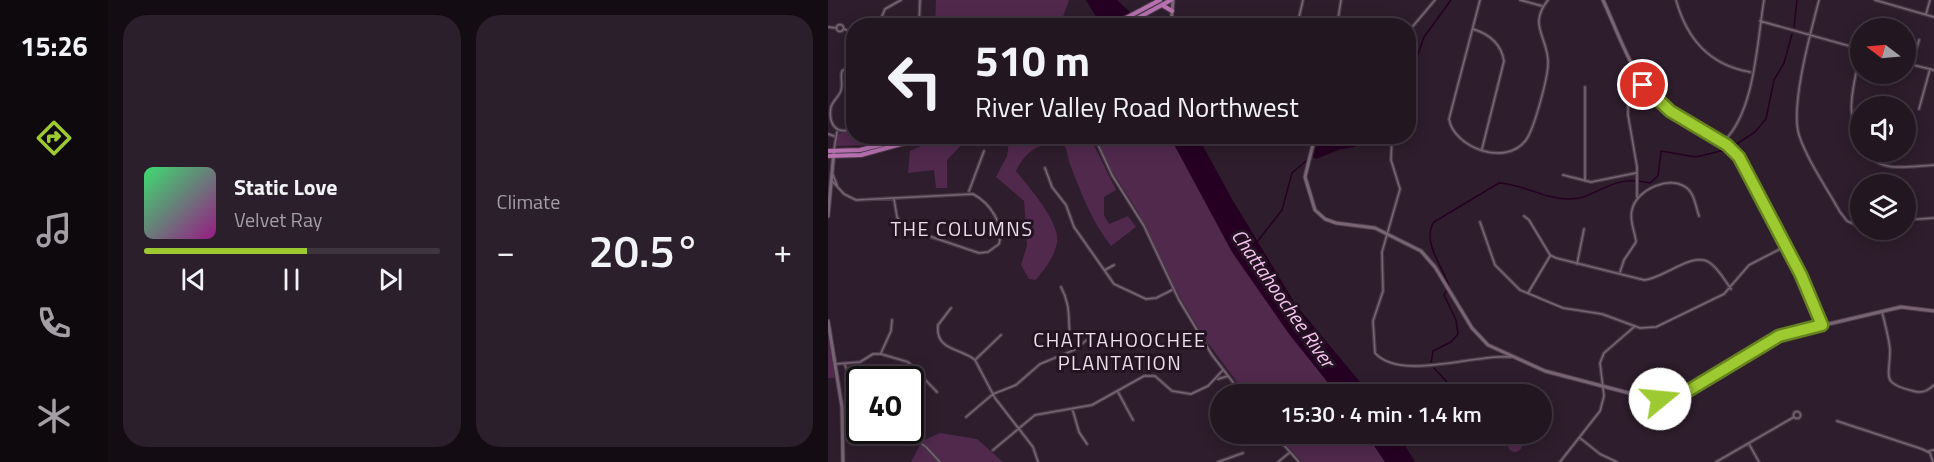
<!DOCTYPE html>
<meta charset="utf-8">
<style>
body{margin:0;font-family:"Titillium Web",sans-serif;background:#2a1f2a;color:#f1f3f6;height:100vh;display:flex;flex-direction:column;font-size:22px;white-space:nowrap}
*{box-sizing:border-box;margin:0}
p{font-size:20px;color:#a29fa5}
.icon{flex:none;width:33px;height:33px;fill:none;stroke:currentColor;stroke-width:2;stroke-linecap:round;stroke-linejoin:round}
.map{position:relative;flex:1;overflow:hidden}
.sheet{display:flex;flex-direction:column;gap:15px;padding:15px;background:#130c12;width:720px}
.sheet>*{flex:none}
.hud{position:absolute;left:18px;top:18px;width:570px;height:126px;border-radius:24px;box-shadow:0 3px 15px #0003,0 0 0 2px #3f353f;background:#221621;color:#f1f3f6;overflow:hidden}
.needle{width:39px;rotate:286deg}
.buttons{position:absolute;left:1022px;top:18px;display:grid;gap:12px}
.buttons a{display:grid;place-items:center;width:66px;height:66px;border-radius:50%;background:#221621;box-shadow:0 3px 15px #0003,0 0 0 2px #3f353f;font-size:30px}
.speed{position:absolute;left:18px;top:366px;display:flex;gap:12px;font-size:30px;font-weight:700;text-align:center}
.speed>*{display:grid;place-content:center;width:78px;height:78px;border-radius:50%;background:#221621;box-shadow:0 3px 15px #0003,0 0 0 2px #3f353f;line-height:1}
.speed .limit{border:3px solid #111;border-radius:9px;background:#fff;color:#111}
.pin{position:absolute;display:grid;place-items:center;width:51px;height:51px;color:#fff;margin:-26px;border:3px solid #fff;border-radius:50%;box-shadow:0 2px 6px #0007}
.me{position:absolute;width:66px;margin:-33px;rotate:73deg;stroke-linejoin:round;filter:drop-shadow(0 0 4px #0008)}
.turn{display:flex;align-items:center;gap:21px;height:126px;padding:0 30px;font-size:27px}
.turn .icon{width:78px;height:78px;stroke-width:2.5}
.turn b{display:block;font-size:42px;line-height:51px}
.big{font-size:45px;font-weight:600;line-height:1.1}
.sheet .widget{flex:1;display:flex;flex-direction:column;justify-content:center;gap:9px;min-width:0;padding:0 21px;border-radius:24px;background:#2a1f2a}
.song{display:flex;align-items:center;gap:18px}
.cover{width:72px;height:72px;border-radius:9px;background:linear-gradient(135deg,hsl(140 70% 55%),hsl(310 70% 35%))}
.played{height:6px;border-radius:3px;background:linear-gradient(90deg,#9dca30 55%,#3f353f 55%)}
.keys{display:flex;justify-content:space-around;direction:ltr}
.heat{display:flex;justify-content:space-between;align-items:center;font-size:33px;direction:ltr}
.sheet .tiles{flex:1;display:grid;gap:15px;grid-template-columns:repeat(2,1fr)}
.trip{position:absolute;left:382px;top:384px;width:342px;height:60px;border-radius:30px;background:#221621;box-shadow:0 3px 15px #0003,0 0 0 2px #3f353f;font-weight:600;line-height:60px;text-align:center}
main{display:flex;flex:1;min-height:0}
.dock{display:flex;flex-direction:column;width:108px;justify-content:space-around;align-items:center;background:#0e090d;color:#a29fa5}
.dock .icon{width:42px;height:42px}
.dock .active{color:#9dca30}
.dock b{font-size:27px;color:#f1f3f6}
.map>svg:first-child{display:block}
</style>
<main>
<nav class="dock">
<b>15:26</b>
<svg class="icon active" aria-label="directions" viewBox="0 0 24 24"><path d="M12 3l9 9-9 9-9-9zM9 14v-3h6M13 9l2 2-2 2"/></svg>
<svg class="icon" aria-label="music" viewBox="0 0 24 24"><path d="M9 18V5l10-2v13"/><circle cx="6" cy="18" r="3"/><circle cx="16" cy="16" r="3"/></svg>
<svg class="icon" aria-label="phone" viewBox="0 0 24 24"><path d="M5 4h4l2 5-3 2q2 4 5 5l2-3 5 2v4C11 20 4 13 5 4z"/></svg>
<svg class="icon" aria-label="climate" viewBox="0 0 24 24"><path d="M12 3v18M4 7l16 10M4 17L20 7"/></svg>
</nav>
<section class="sheet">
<div class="tiles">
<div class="widget">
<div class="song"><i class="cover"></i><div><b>Static Love</b><p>Velvet Ray</p></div></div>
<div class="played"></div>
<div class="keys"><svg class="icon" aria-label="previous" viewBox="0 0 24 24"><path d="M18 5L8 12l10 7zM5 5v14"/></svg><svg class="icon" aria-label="pause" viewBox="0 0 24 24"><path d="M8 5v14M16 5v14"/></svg><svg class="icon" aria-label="next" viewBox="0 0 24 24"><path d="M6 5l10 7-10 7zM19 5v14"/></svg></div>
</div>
<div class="widget"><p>Climate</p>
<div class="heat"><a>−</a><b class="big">20.5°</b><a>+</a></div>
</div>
</div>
</section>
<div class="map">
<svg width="1106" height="462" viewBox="0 0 1106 462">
<rect width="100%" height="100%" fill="#2e1d2c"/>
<!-- green -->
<path fill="#50294d" d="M108 0H241L232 25H107Z
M25 130 26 136 38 137 40 145 9 146 10 134Z
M116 136 141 137 119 160V188H108L106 170 80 173 82 151Z
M171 137H262L288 190 276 197V215L281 224 300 216 308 227 283 246C264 222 254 195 243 167 239 157 240 149 234 141 211 144 199 149 188 171 200 186 233 223 229 243 226 258 217 268 208 280L201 279 193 265 199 245 196 201 168 177 179 156 181 142Z
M268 137H346L513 394H418L377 339 354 301 310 212 279 163Z
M0 335 7 378H0Z
M112 433 149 439 175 462H83L94 441Z
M449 434H542L562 462H474Z
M680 445a7 7 0 1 1 14 0a7 7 0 1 1-14 0Z"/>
<!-- water -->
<path fill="#250023" d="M258 0H289L303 13 309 25H273Z
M497 136H530V137L527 147 513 149 488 159 485 157 489 143Z
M342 137H370L404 199 468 305 542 394H509L461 334 404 252Z
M538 434H570L587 462H557Z"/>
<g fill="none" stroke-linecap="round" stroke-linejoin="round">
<!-- stream -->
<path stroke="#250023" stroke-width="1.5" d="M966 27 969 0
M580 83 596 37 623 0
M904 147 927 132 938 119 946 80 956 63 964 34
M811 181 822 183 830 176 833 151 868 157 897 150
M429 242 454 210 464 173 478 161
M603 363 605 351 623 342 630 334 628 320 616 295 621 286C615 267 593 241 606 222L671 183C695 184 716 199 741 199 764 200 780 179 807 181
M606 368 619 382 621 394
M574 443 585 434"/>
<!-- minor casing -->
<g stroke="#493b47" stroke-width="4">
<path id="minor" d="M652 0 621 119C626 148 678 167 698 140 706 129 721 75 720 61 719 36 700 25 720 0
M692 0 714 6
M848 0C859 39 881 65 922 72
M991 0C983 31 962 106 971 135 980 162 999 188 1012 212L1019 221 1032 227
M1047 0 1106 17
M1098 14 1102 0
M932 21 1032 49
M8.5 28a3.5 3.5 0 1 1 7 0a3.5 3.5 0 1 1-7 0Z
M50 26 57 9 73 0
M91 26 92 0
M469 26 475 0
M509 26 513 0
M0 27 8 28
M16 29 26 33
M645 29C661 34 673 43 676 61L654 149
M580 32 607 0
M580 49 583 60 580 76
M1032 54C1026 85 1016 113 1032 142
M26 63 14 71C12 77 15 83 13 90 12 96 5 100 3 107 0 125 9 136 26 128
M1077 63 1106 70
M1084 64 1091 40
M807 72 800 94V115L809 167V197
M804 86 809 84 816 86
M1091 109 1102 69
M0 134 6 136
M266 136 284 175 316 226 351 300 384 355 414 394
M564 136 563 160 572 189 554 252 555 291 545 321 547 353C573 382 648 353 683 357
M896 141C927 111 929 42 936 0
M6 150 9 132
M1037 152C1053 174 1082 166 1106 165
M217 168 224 187 238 205 246 227 286 284 318 299 328 298 344 290
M5 175 9 185
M735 175 763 182 808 173
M4 181 16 194 28 200 145 194C162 203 177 225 171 244L160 252 151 253 77 228 69 217 66 199
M757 181V87
M141 191 156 151
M696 216 701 220 722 255 728 258 816 280C835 279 866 250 882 263 891 269 897 281 903 289
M1077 220 1106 218
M652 222 667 265 692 290 735 308 774 314 812 328 828 327 896 294 921 265 956 247
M749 264 756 229
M277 270 286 265
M792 272 796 260 808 242C807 231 801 221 804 210 808 189 845 173 861 190 867 196 868 208 871 216
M233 287C246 311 237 326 245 349
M700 293 722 256
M123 308 110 325C107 351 133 348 147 360L167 398 205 447 210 462
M1054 312C1057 324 1061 338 1062 350 1062 377 1052 383 1085 391 1094 394 1100 391 1106 385
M53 353 63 331 64 320
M148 359 173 335
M8 364 32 362 45 354H53L80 362 109 392
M17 365 19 371 32 384
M390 379 400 376
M82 385 92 377
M290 392 305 420
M245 411 251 432 259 444
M965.5 415a3.5 3.5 0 1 1 7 0a3.5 3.5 0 1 1-7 0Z
M138 417 165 394 188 385 212 364 246 350 268 333
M1009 421 1094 449 1102 453 1105 462
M76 430 98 447 112 462
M446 434 471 462
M752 438 772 454 789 462
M921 444 931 462
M165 450 207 415 264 405 316 376H327L344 391 363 394 380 386 395 370
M1101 451 1106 450
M390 462 415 453
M450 462 461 453
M732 462 772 411 776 396 772 363 776 353 806 327
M888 462 966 417"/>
</g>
<!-- tertiary casing -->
<g stroke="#493b47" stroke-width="5">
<path id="tertiary" d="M775 0C793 39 806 84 841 111 863 128 894 135 911 157L975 279 994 325
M343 26 345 0
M487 136 477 177 487 210 497 219 508 223 547 228 593 251 607 267 644 328 660 345 717 371 820 398 843 399 858 392 958 334 1073 307 1106 311
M0 216 6 151
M0 321 14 407 15 462"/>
</g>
<!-- primary casing -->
<g stroke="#493b47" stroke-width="6">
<path id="primary" d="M334 5 344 11
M283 26 332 0
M295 26 343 0
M0 151 32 150 87 136
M0 156 33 155 102 136"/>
</g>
<!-- minor -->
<use href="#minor" stroke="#796476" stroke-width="1.5"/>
<!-- tertiary -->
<use href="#tertiary" stroke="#796476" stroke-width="3"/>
<!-- primary -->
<use href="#primary" stroke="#b770b0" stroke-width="4"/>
</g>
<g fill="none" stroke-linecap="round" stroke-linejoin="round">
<!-- route casing -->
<g stroke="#66831f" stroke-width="15">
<path id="route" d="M815 85 842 111 899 145 911 157 973 275 994 325 951 336 858 392 832 399"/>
</g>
<!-- route -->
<use href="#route" stroke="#9dca30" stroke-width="10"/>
</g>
<g text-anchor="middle" stroke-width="6" stroke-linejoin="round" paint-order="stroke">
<!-- neighbourhood labels -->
<g font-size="20" letter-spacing="1.5" fill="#ebdfe9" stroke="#241322">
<text x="134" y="236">THE COLUMNS</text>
<text x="292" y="347">CHATTAHOOCHEE<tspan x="292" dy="23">PLANTATION</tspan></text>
</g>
<!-- water labels -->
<g font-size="20" font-style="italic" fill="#f7c4f0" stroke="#241322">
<text transform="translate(455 298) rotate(55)" y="7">Chattahoochee River</text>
</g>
</g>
</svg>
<div class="buttons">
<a><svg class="needle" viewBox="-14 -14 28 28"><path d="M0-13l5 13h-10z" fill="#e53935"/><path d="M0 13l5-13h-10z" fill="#a29fa5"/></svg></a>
<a><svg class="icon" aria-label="sound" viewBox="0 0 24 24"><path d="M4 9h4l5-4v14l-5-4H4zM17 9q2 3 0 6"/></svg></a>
<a><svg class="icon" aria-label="layers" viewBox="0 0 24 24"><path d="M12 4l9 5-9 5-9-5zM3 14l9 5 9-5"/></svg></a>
</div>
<div class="speed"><div class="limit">40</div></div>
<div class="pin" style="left:815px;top:85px;background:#d93025"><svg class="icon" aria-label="arrive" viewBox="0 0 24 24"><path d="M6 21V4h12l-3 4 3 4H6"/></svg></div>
<svg class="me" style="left:832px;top:399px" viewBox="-20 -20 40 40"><circle r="19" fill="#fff"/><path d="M0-13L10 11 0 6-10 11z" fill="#9dca30"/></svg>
<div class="trip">15:30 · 4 min · 1.4 km</div>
<div class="hud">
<div class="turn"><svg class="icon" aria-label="left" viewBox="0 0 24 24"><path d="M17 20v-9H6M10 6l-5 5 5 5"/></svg><div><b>510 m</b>River Valley Road Northwest</div></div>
</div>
</div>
</main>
